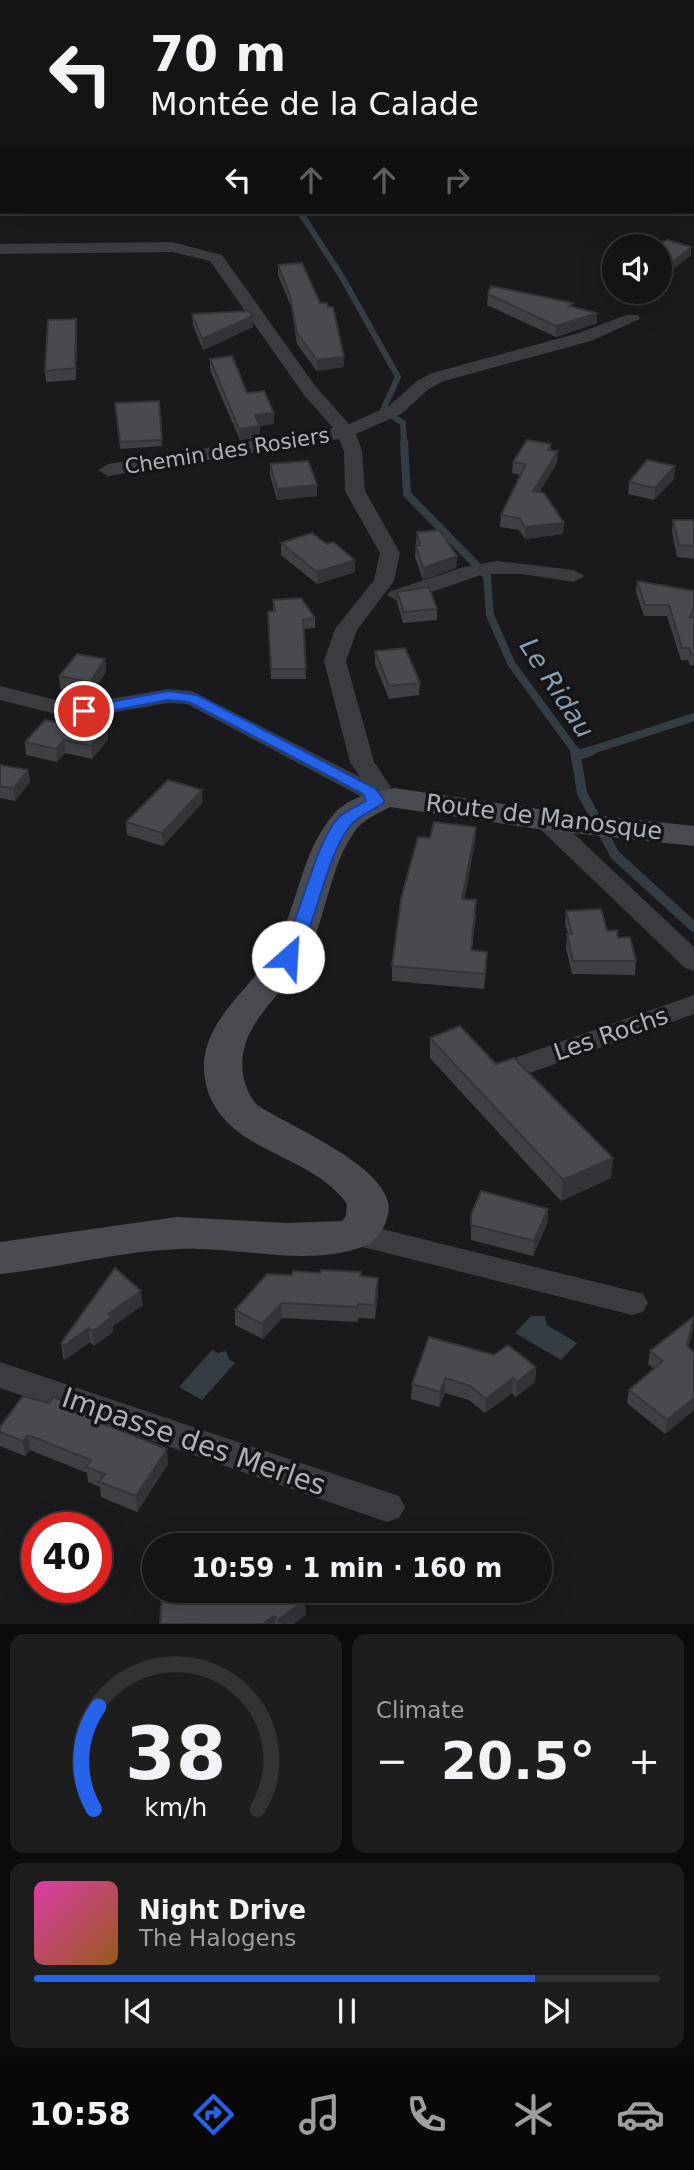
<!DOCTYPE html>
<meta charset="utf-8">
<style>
body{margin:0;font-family:"DejaVu Sans",sans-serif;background:#1d1d1e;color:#f1f3f6;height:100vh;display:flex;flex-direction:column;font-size:26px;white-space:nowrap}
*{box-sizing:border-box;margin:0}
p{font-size:23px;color:#9d9ea0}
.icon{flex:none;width:38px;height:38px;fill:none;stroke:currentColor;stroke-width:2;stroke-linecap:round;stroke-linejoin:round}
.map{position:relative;height:1624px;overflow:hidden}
.details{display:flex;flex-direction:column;gap:10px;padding:10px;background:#0b0b0c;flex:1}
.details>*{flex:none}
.hud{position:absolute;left:0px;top:0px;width:695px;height:214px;box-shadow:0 7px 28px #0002,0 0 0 2px #333334;background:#141415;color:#f1f3f6;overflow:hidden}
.fabs{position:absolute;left:602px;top:234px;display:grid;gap:14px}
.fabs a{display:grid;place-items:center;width:70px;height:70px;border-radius:50%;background:#141415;box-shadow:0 7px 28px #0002,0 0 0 2px #333334;font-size:35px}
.speed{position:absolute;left:21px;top:1512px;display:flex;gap:14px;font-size:35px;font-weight:700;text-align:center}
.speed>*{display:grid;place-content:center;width:91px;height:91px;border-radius:50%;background:#141415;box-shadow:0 7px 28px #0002,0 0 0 2px #333334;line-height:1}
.speed .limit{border:10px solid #d22;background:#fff;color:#111}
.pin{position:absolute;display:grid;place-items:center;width:60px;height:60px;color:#fff;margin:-30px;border:4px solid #fff;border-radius:50%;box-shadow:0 2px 7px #0007}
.me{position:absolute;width:77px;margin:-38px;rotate:26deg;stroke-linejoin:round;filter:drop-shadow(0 0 5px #0008)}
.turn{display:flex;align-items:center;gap:24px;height:147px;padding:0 35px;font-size:32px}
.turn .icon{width:91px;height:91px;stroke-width:2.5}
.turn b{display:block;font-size:49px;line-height:60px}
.lanes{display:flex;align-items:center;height:66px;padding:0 35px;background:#0003;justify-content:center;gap:35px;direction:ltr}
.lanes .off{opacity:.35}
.big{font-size:52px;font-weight:800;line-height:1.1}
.details .card{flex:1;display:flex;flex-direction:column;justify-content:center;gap:10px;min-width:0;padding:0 24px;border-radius:14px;background:#1d1d1e}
.details .dial{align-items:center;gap:0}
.dial svg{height:182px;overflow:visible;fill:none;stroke:#333334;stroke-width:7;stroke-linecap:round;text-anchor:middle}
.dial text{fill:#f1f3f6;stroke:none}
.song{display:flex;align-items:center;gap:21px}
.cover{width:84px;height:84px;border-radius:10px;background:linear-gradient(135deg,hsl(320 70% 55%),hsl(30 70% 35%))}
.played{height:7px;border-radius:4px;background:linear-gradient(90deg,#2563eb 80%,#333334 80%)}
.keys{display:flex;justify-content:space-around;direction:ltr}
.heat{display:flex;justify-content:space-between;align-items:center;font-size:38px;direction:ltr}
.details .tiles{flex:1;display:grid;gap:10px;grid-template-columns:1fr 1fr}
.card:last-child{grid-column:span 2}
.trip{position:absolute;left:142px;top:1533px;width:410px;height:70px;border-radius:35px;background:#141415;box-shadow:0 7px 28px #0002,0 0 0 2px #333334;font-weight:800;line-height:70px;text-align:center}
.tab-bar{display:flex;height:112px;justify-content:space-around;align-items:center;background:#080808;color:#9d9ea0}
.tab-bar .icon{width:49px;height:49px}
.tab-bar .current{color:#2563eb}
.tab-bar b{font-size:32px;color:#f1f3f6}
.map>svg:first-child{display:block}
</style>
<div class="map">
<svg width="694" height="1624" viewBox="0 0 694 1624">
<rect width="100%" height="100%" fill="#1a1a1c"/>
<!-- water -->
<path fill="#343d44" d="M531 1316H545L547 1325 577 1343 561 1360 515 1333Z
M212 1350 218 1353 226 1351 229 1359 235 1363 202 1400 179 1387Z"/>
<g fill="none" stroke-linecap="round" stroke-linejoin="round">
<!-- stream-far2 -->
<path stroke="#343d44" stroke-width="6" d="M300 212 342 277 398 377 383 410 403 423 404 444"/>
<!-- stream-far1 -->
<path stroke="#343d44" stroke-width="8" d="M404 442 407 494 487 576 490 615 511 663 576 752
M586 752 694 717"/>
<!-- stream -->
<path stroke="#343d44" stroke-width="10" d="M575 751 582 793 615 855 694 927
M578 755 591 751"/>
<!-- street -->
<path fill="#3b3c40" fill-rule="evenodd" d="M172 242 222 255 316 387 349 424 389 406 417 381 432 373 579 333 626 315H638L640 319 591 341 444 381 429 389 401 414 356 434 362 451 365 491 400 553 394 581 357 630 346 661 374 762 391 787 380 797H362L187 704 168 703 76 719 0 700V686L76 705 168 689 192 691 360 777 350 762 324 661 335 629 374 580 380 553 345 491 344 451 339 439 108 476 98 470 108 464 333 428 304 395 210 261 172 252 0 254V244Z
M497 561 574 570 584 576 574 582 522 574H484L408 600 398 601 387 595 391 591 464 567Z
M545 813 554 815 694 947V971L685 968 536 825 533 820 536 815Z
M694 995V1014L527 1074 517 1071 513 1064 517 1057Z
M354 1222 632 1291 643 1294 648 1303 643 1312 632 1315 343 1242 338 1234 343 1226Z
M0 1362 399 1496 405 1507 399 1518 387 1522 0 1388Z"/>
<!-- secondary -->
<path fill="#494b50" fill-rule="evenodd" d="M394 788 545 810 694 826V846L545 830 390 807C378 814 363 819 355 831 329 867 327 917 306 956 289 987 255 1012 245 1045 239 1066 243 1089 257 1105 291 1127 378 1162 388 1202 392 1217 379 1241 365 1246 307 1268 240 1246 179 1249 119 1251 60 1268 0 1274V1242L177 1217 288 1223 342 1221 346 1216 347 1204C314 1157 240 1154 213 1103 204 1086 201 1064 207 1046 217 1012 249 988 268 959 298 915 298 856 333 815 349 796 373 793 394 788Z"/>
</g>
<!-- wall -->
<path fill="#3f4043" d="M660 247 691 255 670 272 660 267Z
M278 265 344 367 317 371 297 344 291 306 278 275Z
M488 294 573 307 597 323 556 337 487 305Z
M192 314 253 327 203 350 193 325Z
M76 319 77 330 76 380 46 382 45 371Z
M210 359 247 393 274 413V424L259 426 260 437 240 440 210 370Z
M159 401 162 446 120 449 115 403Z
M551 444V450L557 463 539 492 564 523 563 534 525 539 519 530 500 527 501 515 520 475 512 473 513 462Z
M270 464 317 496 277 500 270 475Z
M675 466 674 479 654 500 628 494 629 482Z
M673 520H694V559L677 557 672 532Z
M417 532 457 556 456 568 423 580 415 557Z
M281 543 355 572 317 584 281 555Z
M637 581 694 591V665L690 666 688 660H681L667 616H644L636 592Z
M397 592 437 609V620L403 623 397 602Z
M273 600 315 618V628L303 629 306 679H271L268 612 273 611Z
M375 651 420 683 419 695 389 699 375 664Z
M105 659 106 672 91 694 60 689 59 676Z
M107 726 108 739 92 759 65 753 57 762 26 755 25 742Z
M0 765 28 770 30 782 15 801 0 798Z
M203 802 163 846 127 835 126 822Z
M476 827 475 841 464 899 476 915 472 950 487 952 484 989 392 981V966L430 838Z
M566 911 618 938 636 961 635 975 572 974 566 948 567 934H568L565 924Z
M430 1038 496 1064 611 1178 561 1201 430 1058Z
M548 1209 547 1224 533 1256 471 1240V1215Z
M115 1268 143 1305 113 1326V1332L94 1346 90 1342 65 1360 63 1358 61 1343Z
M292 1275 361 1276 378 1292 375 1319 358 1318V1322L282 1318 263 1339 235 1325V1310Z
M693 1329 688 1348 694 1352V1410L665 1434 627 1403 629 1390 654 1369 648 1364 650 1351Z
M429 1337 536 1367 535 1382 516 1397 512 1393 485 1413 469 1400 445 1393 439 1407 411 1399 412 1384Z
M104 1424 168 1464 137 1512 101 1497 100 1487 88 1482 87 1473 30 1450 25 1456 0 1446V1427Z
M162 1597 306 1615 293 1624H160Z"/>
<!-- shaded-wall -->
<path fill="#333437" d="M691 247V255L670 272 671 264Z
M597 313V323L556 337V326Z
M253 316V327L203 350 202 339Z
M76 319 77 330 76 380 75 368Z
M344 357V367L317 371V360Z
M274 413V424L256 426 255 415Z
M260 426V437L240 440 239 429Z
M558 451 557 463 533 503V491Z
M675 466 674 479 654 500 655 488Z
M317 485V496L277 500V489Z
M564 523 563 534 525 539V527Z
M457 556 456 568 423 580V568Z
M355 560V572L317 584V572Z
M105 659 106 672 91 694 90 682Z
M107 726 108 739 92 759 91 746Z
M64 740 65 753 57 762 56 749Z
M28 770 30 782 15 801 13 789Z
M202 790 203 802 163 846 162 833Z
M476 827 475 841 462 914V899Z
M487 952V966L484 989 485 974Z
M613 1158 611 1178 561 1201 563 1180Z
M548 1209 547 1224 533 1256 534 1241Z
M378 1278V1292L375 1319V1305Z
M141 1291 143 1305 113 1326V1332L94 1346 93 1331 108 1314Z
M282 1303V1318L263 1339 262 1324Z
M694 1319 693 1329 685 1360 687 1346Z
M89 1328 90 1342 65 1360 63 1346Z
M536 1367 535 1382 516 1397 517 1382Z
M445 1378V1393L439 1407 440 1392Z
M513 1378 512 1393 485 1413 486 1399Z
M694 1398V1410L665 1434 667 1420Z
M28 1435 30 1450 25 1456 23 1441Z
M167 1449 168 1464 137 1512 136 1496Z
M305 1600 306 1615 293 1624H278V1620Z
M274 1616 275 1624H263Z"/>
<!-- building -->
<path fill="#494a4e" stroke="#333437" stroke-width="2" d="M668 240 691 247 671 264 660 259V247H647Z
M302 263 320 303H327L328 307H333L344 357 317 360 297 333 290 296 278 265Z
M491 286 573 303 569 306 597 313 556 326 488 294Z
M250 311 253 316 202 339 192 314Z
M76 319 75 368 45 371 48 320Z
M232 356 247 393 264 391 274 413 255 415 260 426 239 429 210 359Z
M159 401 162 440 120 442 115 403Z
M527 440 551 444 548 450 558 451 533 491 544 493 564 523 525 527 519 518 501 515 526 464 513 462Z
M647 460 675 466 655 488 629 482Z
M308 461 317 485 277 489 270 464Z
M673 520H694V546L679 545Z
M439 530 457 556 423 568 416 546 420 545 417 532Z
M312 533 327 544 333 542 355 560 317 572 281 543Z
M637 581 694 591V608L690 617H694V654H691L689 648H682L669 605H645Z
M429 587 437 609 404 612 397 592Z
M301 598 315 618 303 620 306 669H271L268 612 275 611 273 600Z
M405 648 420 683 389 686 375 651Z
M77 654 105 659 90 682 59 676Z
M45 720 75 726 80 721 107 726 91 746 64 740 56 749 25 742Z
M0 765 28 770 13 789 0 786Z
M168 780 202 790 162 833 126 822Z
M434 822 476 827 462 899 476 900 471 950 487 952 485 974 392 966 401 899 418 837 430 838Z
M601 909 607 931 617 930 618 938 630 937 636 961H573L567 934H572L566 911Z
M460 1026 496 1064 514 1058 613 1158 563 1180 430 1038Z
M481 1191 548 1209 534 1241 471 1225V1215Z
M115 1268 141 1291 108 1314 112 1317 93 1331 89 1328 63 1346 61 1343Z
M321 1270 361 1272 360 1276 378 1278 375 1305 358 1304V1307L282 1303 262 1324 235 1310 267 1274 292 1275 293 1271 320 1273Z
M694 1316 687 1346 694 1352V1398L667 1420 629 1390 663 1361 650 1351Z
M429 1337 494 1355 508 1345 536 1367 517 1382 513 1378 486 1399 470 1386 445 1378 440 1392 412 1384Z
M23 1396 49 1403 53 1397 103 1417 99 1422 167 1449 136 1496 99 1482 105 1474 86 1467 91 1460 28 1435 23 1441 0 1432V1427Z
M186 1591H297L305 1600 278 1620 274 1616 263 1624H160L162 1597H186Z"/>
<!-- route -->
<path fill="#2563eb" stroke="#184099" stroke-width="2" d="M168 691 197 695 376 789 385 801C375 811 358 815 350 826 325 858 318 922 294 961L288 963 279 957C299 923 315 842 338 818 345 811 357 806 366 801L363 794 189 702 168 700 84 716 77 711 84 707Z"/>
<g text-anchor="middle" stroke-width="7" stroke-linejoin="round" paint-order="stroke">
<!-- far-street labels -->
<g font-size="21" fill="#adb2ba" stroke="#151517">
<text transform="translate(227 451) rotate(-9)" y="7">Chemin des Rosiers</text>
</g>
<!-- street labels -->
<g font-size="24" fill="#adb2ba" stroke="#151517">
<text transform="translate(544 817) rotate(7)" y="8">Route de Manosque</text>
<text transform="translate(611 1034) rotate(-19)" y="8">Les Rochs</text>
</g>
<!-- water labels -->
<g font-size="26" font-style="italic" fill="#889fb2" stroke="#151517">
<text transform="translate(557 688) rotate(57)" y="9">Le Ridau</text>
</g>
<!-- near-street labels -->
<g font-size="28" fill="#adb2ba" stroke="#151517">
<text transform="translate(194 1441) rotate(19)" y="10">Impasse des Merles</text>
</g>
</g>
</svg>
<div class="fabs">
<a><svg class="icon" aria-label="sound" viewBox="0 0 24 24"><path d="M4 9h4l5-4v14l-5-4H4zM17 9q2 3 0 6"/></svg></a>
</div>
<div class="speed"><div class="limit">40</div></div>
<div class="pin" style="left:84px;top:711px;background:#d93025"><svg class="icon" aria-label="arrive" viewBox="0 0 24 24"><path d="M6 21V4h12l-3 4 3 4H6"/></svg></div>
<svg class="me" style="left:288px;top:957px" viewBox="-20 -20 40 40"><circle r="19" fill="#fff"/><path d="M0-13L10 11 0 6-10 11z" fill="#2563eb"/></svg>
<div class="trip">10:59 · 1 min · 160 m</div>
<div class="hud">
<div class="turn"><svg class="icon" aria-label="left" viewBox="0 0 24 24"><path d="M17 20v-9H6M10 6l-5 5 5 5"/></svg><div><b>70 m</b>Montée de la Calade</div></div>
<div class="lanes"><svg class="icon" aria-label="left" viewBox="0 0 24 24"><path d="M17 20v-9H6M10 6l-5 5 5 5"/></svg><svg class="icon off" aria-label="ahead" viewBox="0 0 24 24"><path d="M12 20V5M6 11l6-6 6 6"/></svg><svg class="icon off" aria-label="ahead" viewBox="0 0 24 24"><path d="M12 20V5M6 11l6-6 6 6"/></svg><svg class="icon off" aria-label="right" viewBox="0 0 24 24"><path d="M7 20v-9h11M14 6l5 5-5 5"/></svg></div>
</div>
</div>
<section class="details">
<div class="tiles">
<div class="card dial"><svg viewBox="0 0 100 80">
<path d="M14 69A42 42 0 1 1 86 69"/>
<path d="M14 69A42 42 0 0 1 16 24" stroke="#2563eb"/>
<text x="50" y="56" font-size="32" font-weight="700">38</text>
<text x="50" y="72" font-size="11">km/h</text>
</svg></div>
<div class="card"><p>Climate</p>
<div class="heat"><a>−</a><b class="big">20.5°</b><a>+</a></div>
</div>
<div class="card">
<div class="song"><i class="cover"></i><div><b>Night Drive</b><p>The Halogens</p></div></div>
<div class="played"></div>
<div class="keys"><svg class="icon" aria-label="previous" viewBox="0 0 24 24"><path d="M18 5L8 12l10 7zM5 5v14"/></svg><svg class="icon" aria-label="pause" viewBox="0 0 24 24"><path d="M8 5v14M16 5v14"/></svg><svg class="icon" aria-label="next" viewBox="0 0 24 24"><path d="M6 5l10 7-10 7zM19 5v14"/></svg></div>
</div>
</div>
</section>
<nav class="tab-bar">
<b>10:58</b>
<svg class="icon current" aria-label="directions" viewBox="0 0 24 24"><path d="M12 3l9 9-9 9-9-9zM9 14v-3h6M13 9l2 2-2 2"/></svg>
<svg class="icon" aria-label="music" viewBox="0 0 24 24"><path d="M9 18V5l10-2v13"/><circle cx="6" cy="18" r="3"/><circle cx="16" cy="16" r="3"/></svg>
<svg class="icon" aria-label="phone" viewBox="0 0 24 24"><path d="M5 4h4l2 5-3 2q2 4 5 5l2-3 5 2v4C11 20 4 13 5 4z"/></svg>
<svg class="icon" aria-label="climate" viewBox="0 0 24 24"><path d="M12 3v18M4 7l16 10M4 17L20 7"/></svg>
<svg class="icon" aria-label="car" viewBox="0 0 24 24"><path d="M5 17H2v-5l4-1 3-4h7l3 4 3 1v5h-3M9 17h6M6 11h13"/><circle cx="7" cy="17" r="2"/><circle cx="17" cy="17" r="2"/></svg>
</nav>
